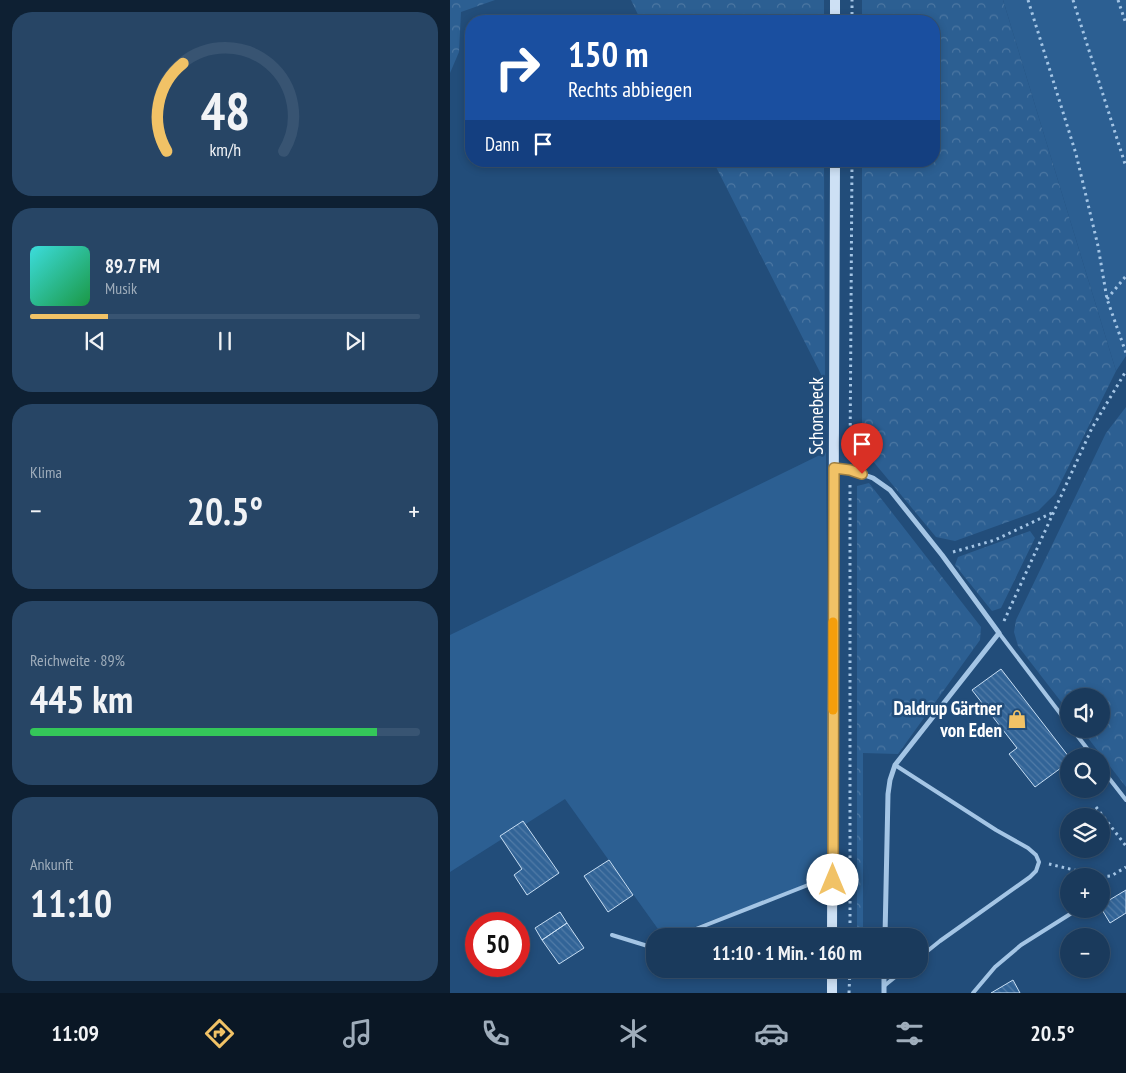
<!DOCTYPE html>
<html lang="de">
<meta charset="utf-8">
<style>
body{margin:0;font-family:"PT Sans Narrow",sans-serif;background:#274565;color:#f1f3f6;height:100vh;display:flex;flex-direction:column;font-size:19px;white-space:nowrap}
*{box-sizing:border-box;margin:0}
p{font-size:16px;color:#9fadbb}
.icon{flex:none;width:28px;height:28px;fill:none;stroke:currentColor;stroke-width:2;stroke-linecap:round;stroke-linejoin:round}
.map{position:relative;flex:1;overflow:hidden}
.side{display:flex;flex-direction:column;gap:12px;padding:12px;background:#0e2033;width:450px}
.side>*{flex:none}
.guide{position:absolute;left:15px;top:15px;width:475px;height:152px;border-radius:20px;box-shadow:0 2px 8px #0003,0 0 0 1px #385472;background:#1a4fa0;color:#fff;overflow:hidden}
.tools{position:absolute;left:610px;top:688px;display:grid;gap:10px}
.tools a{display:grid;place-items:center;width:50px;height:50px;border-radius:50%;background:#1a3a5c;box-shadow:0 2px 8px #0003,0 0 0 1px #385472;font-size:25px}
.speed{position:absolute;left:15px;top:912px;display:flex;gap:10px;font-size:25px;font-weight:700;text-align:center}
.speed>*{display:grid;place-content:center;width:65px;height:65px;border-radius:50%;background:#1a3a5c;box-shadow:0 2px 8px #0003,0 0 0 1px #385472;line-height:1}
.speed .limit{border:8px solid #d22;background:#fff;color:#111}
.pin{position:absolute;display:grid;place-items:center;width:42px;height:42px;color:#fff;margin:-51px -21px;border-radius:50% 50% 50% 0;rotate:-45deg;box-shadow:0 0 5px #0007}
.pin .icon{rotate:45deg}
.me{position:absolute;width:55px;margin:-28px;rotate:0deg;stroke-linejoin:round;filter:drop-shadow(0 0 4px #0008)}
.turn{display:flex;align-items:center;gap:18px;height:105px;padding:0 20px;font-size:22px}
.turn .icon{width:65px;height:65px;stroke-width:2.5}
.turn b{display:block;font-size:35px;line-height:42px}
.then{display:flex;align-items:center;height:48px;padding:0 20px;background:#0003;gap:10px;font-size:19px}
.big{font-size:38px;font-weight:700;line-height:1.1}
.side .widget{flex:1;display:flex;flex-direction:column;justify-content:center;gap:8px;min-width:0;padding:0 18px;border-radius:20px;background:#274565}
.side .dial{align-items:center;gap:0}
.dial svg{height:130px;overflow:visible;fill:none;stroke:#385472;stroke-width:7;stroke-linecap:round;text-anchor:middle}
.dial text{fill:#f1f3f6;stroke:none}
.song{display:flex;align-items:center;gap:15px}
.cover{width:60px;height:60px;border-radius:8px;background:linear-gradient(135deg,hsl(180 70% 55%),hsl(140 70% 35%))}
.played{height:5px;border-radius:2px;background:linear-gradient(90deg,#f1c266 20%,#385472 20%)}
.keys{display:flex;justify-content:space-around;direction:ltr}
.heat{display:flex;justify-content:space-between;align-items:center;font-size:28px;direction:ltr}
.charge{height:8px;border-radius:4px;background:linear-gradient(90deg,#34c759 89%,#385472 0)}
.trip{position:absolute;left:196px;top:928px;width:282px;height:50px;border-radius:20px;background:#1a3a5c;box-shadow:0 2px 8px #0003,0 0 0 1px #385472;font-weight:700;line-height:50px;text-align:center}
.tab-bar{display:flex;height:80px;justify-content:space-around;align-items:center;background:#0a1725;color:#9fadbb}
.tab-bar .icon{width:35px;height:35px}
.tab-bar .active{color:#f1c266}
.tab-bar b{font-size:22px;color:#f1f3f6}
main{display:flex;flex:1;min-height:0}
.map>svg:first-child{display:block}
</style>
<main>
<section class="side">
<div class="widget dial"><svg viewBox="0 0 100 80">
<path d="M14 69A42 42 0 1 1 86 69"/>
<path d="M14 69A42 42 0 0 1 24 15" stroke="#f1c266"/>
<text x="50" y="56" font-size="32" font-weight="700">48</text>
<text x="50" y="72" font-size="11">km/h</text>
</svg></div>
<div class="widget">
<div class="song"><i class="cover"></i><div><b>89.7 FM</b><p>Musik</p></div></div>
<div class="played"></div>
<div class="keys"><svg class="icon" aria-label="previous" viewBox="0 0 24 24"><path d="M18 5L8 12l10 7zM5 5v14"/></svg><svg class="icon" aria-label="pause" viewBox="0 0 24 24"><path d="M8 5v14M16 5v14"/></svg><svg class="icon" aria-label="next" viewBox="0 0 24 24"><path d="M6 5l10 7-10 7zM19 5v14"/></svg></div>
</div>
<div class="widget"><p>Klima</p>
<div class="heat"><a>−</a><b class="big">20.5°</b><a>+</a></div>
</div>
<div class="widget"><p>Reichweite · 89%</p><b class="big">445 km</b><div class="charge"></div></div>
<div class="widget"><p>Ankunft</p><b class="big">11:10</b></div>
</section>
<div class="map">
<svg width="676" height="993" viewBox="0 0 676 993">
<defs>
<pattern id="forest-crowns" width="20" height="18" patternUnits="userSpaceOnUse" patternTransform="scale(1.25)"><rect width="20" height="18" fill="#2c5f92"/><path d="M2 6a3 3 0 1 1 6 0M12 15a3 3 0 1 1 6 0" fill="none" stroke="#4c77a2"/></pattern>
<pattern id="building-back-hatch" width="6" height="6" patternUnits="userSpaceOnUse" patternTransform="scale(1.25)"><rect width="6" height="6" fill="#326497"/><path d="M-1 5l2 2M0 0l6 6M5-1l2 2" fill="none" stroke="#517ba7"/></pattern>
</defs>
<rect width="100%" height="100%" fill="#224d7a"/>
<!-- green -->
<path fill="#2c5f92" d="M553 0H676V356L666 371Z
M376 452 380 871 376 877 221 936H213L115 799 0 872V635Z"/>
<!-- forest -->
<path fill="url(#forest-crowns)" d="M0 0H45L11 12 9 52 0 73Z
M181 0H374V21H191Z
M412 0H553L666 371 605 494 588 511 505 541 486 537 412 448V161H484V21H412Z
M263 161H374L375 382Z
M676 407V787L631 729H651V696H619V712L568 646 564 632 566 620 656 433Z
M419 483 531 627 530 640 448 754 413 753V936H407V486Z
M580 531 585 538 551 608 542 611 505 565 508 557Z"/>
<!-- building -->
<path fill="url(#building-back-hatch)" stroke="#c7def4" d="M551 669 619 757V762L585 787 559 754 567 748 522 690Z
M73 821 109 873 77 895 64 875 72 869 50 836Z
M159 860 183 895 158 912 134 876Z
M676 890V913L660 923 651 908V905Z
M110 912 117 923 92 940 85 928Z
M117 923 134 948 109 964 92 940Z
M563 980 570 993H541Z"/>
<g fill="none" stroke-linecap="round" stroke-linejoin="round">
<!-- path -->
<path stroke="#a4c5e5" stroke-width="3" stroke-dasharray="2.5 4" stroke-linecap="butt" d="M578 0 626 154 648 246 657 299 676 353
M623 0 676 167
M668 0 676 24
M402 21V0
M657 299 676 276
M400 458 402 161
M503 552 545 540 602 513
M554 621 642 428 676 371
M646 807 676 846
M599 864 649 876
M651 877 661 876 676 867
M400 936V482
M399 993 400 969"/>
<!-- service -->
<path stroke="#a4c5e5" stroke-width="4" d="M549 633 619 725
M622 729 643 756
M445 765 546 830 578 848 586 855 589 862 586 871 580 877 490 941 470 957
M651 768 676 800
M162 935 201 947 205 946
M228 936 358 885 381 881
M434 986 455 969
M523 993 545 967 571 945 625 911"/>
<!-- minor -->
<path stroke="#a4c5e5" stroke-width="5" d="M384 468 400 470 423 478 440 490 492 555 549 633 445 765 440 780 438 794 435 936
M434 993V969"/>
<!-- secondary -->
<path stroke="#cde0f4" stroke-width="10" d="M385 21V0
M382 936 385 161
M382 993V969"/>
</g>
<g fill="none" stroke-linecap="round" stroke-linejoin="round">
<!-- route casing -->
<g stroke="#9d7e42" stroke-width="12">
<path id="route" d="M383 880 384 468 400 470 412 474"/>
</g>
<!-- route -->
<use href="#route" stroke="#f1c266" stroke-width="9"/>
<!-- slow -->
<path stroke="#f59e0b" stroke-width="9" d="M383 710V622"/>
</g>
<!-- icons -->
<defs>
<g id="shop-bare" transform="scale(1.5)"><path d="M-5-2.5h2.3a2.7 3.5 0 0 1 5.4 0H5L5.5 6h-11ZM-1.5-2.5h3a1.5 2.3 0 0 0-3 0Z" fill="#f1c266" stroke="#224d7a" stroke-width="2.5" paint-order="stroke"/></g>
</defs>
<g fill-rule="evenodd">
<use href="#shop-bare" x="567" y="719"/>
</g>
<g text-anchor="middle" stroke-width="5" stroke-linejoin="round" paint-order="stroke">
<!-- street labels -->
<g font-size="19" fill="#fff" stroke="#224d7a">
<text transform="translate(366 416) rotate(-90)" y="7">Schonebeck</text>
</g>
<!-- poi labels -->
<g font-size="19" font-weight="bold" fill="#fff" stroke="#224d7a" text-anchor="end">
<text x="552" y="715">Daldrup Gärtner<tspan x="552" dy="22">von Eden</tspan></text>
</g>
</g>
</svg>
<div class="tools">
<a><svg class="icon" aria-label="sound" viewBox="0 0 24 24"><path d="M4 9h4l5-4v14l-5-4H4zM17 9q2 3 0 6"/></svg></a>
<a><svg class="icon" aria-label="search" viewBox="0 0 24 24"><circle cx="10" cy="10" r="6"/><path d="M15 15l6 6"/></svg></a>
<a><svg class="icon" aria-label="layers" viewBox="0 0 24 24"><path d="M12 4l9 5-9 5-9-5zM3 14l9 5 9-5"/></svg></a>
<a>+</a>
<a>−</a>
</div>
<div class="speed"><div class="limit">50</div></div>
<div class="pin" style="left:412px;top:474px;background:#d93025"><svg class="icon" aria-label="arrive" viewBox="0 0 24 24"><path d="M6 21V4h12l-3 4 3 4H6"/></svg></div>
<svg class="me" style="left:383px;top:880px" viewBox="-20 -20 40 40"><circle r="19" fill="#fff"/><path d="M0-13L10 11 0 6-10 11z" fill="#f1c266"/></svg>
<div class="trip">11:10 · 1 Min. · 160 m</div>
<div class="guide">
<div class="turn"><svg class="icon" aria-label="right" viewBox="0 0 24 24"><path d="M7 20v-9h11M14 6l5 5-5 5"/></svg><div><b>150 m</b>Rechts abbiegen</div></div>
<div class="then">Dann<svg class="icon" aria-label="arrive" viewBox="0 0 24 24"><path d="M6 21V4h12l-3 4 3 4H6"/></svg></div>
</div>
</div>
</main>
<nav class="tab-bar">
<b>11:09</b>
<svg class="icon active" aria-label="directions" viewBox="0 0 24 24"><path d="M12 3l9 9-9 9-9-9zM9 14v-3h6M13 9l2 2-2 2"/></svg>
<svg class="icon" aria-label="music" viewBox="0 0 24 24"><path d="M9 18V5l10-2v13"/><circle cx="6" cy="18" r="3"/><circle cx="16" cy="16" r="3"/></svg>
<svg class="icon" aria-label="phone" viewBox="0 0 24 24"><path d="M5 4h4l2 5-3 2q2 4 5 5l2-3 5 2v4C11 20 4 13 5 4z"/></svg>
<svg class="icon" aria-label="climate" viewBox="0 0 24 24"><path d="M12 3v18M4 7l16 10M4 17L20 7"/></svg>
<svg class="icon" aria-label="car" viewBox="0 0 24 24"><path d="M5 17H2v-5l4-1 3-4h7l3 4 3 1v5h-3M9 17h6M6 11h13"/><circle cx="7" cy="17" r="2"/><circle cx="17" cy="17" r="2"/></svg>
<svg class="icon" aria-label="filters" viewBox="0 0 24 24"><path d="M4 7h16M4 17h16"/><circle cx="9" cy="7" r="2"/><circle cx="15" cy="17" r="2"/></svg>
<b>20.5°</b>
</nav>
